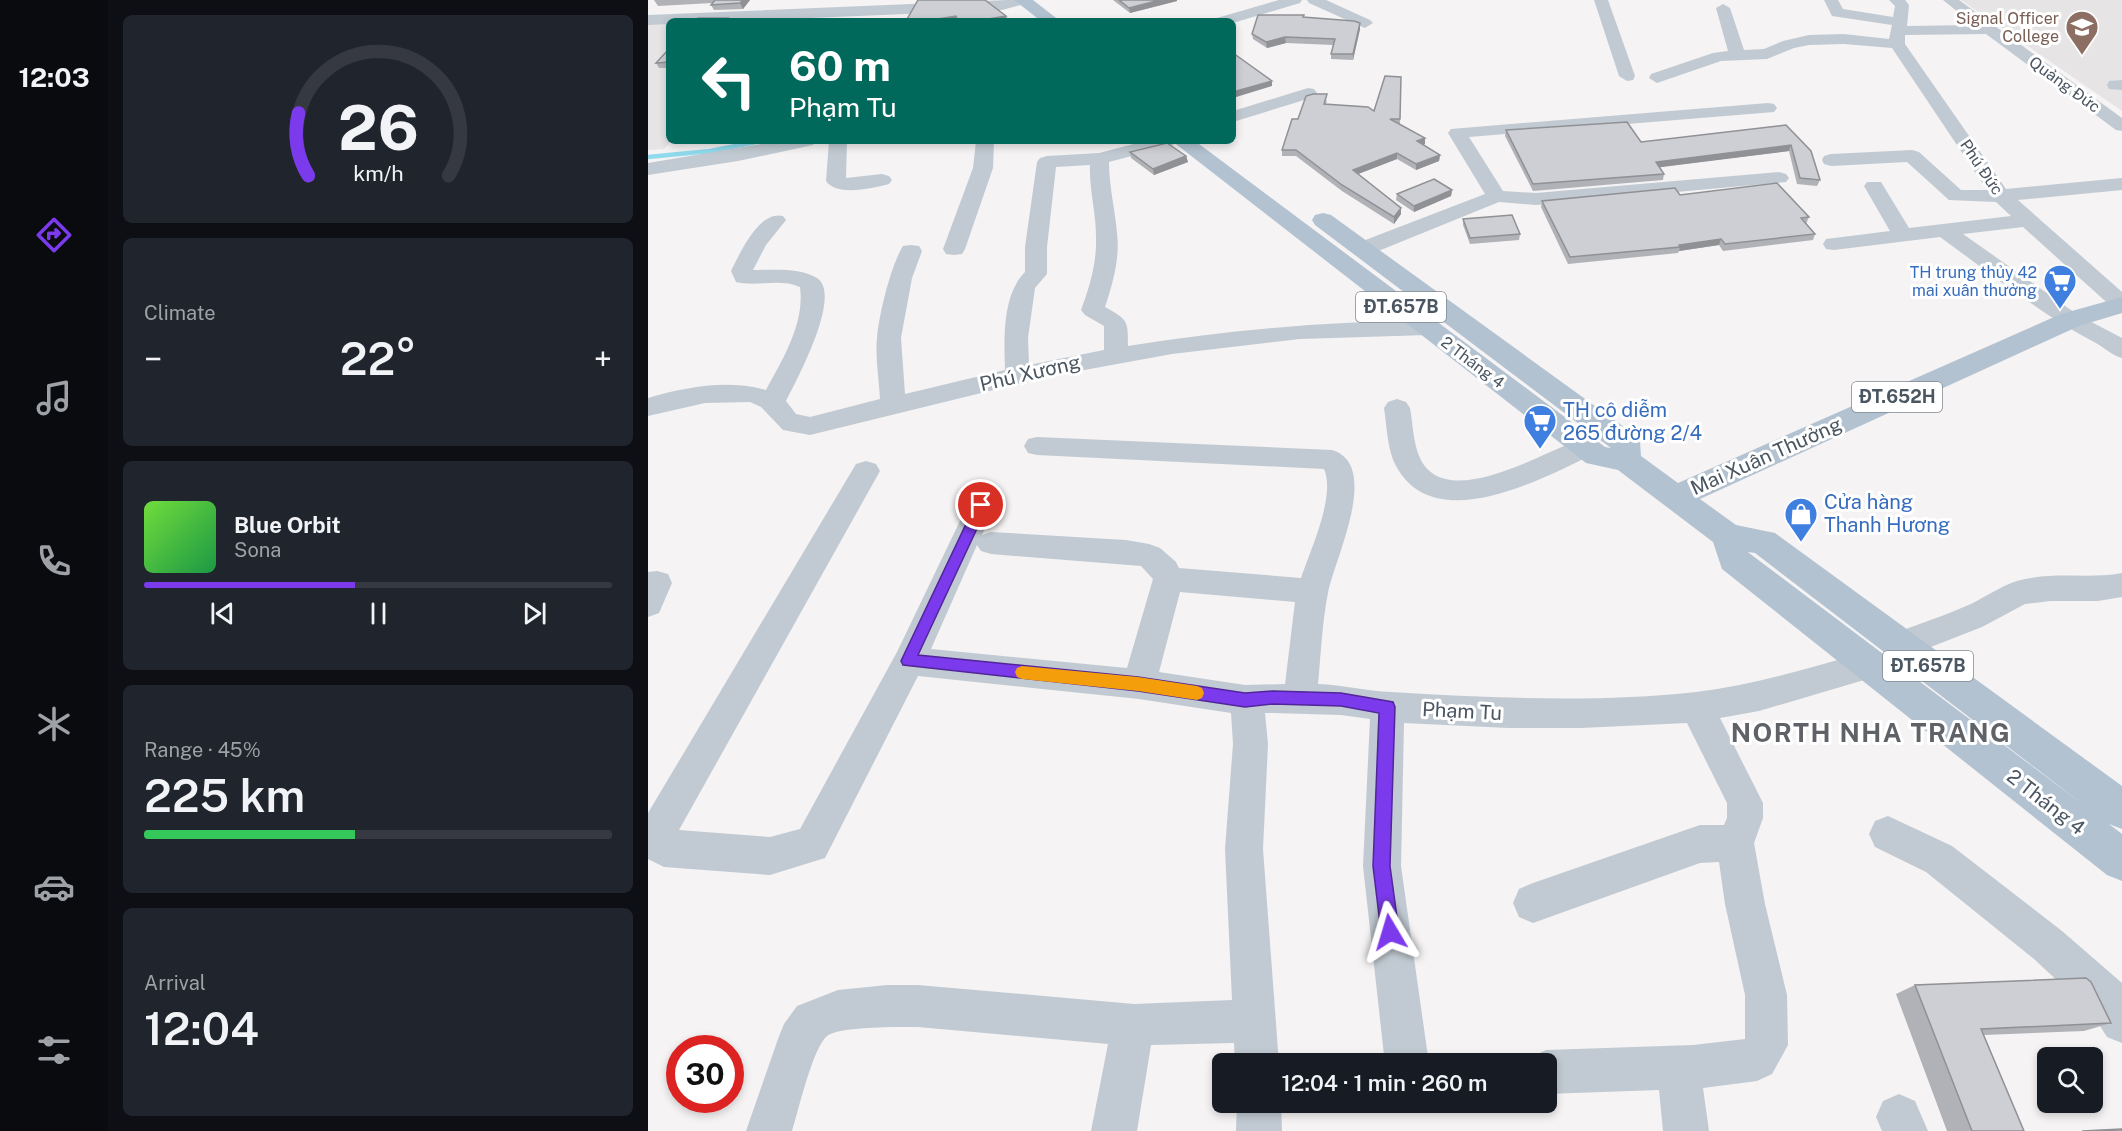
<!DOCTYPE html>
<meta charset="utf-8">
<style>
body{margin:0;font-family:"Public Sans",sans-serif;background:#20242c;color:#f1f3f6;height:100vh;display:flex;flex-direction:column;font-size:22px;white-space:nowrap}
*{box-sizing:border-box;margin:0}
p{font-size:20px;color:#9ea1a6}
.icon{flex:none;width:33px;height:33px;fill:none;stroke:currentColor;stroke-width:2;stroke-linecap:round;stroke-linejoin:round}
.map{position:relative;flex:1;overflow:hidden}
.side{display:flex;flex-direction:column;gap:15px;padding:15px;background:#0d0f14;width:540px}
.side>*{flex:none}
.top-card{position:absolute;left:18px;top:18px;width:570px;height:126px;border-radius:9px;box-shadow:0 3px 9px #0003;background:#00695c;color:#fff;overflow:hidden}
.buttons{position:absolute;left:1389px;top:1047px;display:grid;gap:12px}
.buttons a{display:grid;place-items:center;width:66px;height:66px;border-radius:9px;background:#171b24;box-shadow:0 3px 9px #0003;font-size:30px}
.speed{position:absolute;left:18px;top:1035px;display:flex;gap:12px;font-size:30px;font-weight:700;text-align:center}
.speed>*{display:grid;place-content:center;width:78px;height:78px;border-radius:50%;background:#171b24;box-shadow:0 3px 9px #0003;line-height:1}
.speed .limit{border:9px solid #d22;background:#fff;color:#111}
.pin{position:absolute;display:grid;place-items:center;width:51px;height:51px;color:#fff;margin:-26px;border:3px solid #fff;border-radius:50%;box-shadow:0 2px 6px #0007}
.me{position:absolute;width:66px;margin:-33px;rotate:353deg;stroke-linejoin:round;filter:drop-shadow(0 0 4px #0008)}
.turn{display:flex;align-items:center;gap:21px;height:126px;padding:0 24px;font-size:27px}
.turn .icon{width:78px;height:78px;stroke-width:2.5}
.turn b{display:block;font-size:42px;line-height:51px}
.big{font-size:45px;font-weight:600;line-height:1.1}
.side .card{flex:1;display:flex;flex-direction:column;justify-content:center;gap:9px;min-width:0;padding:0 21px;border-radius:9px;background:#20242c}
.side .dial{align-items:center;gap:0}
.dial svg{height:156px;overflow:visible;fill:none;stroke:#363941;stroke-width:7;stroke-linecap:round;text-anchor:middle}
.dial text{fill:#f1f3f6;stroke:none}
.song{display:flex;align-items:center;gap:18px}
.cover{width:72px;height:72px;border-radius:9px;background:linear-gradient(135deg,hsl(100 70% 55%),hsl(140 70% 35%))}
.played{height:6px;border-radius:3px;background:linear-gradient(90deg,#7c3aed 45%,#363941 45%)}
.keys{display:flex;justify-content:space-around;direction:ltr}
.heat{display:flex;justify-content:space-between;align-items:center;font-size:33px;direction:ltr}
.charge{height:9px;border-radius:4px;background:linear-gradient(90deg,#34c759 45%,#363941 0)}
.trip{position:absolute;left:564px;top:1053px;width:345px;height:60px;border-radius:9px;background:#171b24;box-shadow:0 3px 9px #0003;font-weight:600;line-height:60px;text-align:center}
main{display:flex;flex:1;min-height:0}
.tabs{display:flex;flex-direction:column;width:108px;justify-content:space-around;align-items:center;background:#090b0e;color:#9ea1a6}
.tabs .icon{width:42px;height:42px}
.tabs .active{color:#7c3aed}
.tabs b{font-size:27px;color:#f1f3f6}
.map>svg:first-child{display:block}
</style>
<main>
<nav class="tabs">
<b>12:03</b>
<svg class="icon active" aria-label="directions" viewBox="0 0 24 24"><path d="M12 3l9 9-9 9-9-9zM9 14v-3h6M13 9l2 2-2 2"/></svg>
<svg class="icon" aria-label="music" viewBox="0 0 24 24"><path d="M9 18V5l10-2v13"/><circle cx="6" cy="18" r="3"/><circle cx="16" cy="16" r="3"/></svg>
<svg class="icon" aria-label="phone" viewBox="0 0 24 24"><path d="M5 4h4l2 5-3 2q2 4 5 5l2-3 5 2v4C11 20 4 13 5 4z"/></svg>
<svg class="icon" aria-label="climate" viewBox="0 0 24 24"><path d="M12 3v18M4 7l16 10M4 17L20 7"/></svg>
<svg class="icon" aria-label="car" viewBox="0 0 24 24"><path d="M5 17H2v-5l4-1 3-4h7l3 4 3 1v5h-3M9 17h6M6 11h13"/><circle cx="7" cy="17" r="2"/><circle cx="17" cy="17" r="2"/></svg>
<svg class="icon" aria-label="filters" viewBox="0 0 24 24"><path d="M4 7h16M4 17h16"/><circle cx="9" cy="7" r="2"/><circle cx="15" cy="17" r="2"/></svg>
</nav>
<section class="side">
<div class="card dial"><svg viewBox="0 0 100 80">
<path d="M14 69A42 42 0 1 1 86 69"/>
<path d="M14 69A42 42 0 0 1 9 37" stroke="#7c3aed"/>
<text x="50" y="56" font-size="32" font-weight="700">26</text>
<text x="50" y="72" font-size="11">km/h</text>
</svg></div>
<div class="card"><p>Climate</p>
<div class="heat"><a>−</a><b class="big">22°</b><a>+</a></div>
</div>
<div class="card">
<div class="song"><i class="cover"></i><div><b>Blue Orbit</b><p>Sona</p></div></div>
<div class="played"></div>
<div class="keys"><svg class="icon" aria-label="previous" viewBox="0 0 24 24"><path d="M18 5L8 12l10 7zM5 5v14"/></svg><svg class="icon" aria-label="pause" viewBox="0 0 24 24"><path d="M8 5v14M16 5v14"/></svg><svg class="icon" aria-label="next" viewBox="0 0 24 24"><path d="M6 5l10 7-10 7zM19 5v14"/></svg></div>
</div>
<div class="card"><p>Range · 45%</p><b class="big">225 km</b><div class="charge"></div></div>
<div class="card"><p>Arrival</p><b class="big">12:04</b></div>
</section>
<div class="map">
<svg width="1474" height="1131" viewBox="0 0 1474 1131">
<rect width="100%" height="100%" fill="#f5f3f3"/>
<!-- education -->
<path fill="#e6e4e5" d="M1313 0H1474V111Z
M21 22V141H23L16 149 0 150V24Z"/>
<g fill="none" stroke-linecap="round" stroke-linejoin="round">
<!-- stream -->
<path stroke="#90daee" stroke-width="4.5" d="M0 157 62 151 113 141"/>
<!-- minor -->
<path fill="#c1cad2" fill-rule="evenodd" d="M359 0H382L380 3 354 10 89 21H21V24L0 25V15Z
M631 0H654L652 3 585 23 566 21 569 18Z
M659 0H678L722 20 725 23 717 28 712 26 661 3Z
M946 0H960L987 76 985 80 979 81 971 76Z
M1176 0H1190L1195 9 1245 17 1247 6 1241 0H1257L1261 5 1259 26 1326 25 1295 0H1311L1474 118V131L1468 130 1338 34 1257 35V44L1358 189 1474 178V190L1370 200 1474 292V311L1466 309 1375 227 1315 234 1430 315 1474 338V358C1463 355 1456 347 1446 342 1391 313 1342 273 1292 237L1186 250 1178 249 1175 244 1178 239 1242 231 1216 186 1219 182H1233L1261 228 1363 216 1348 202 1301 200 1259 162 1183 166 1176 164 1174 160 1176 156 1183 154 1264 150 1271 152 1313 190H1339L1244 48 1196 44 1161 45 1146 48 1119 59 1073 61 1009 83 1001 78 1003 74 1065 53 1080 51 1068 8 1075 4 1082 8 1096 50 1116 49 1135 41 1161 35 1196 34 1241 39 1244 25 1184 16Z
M1474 80V90L1461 89 1459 85 1461 81Z
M660 88 666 89 669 93 666 97 585 122V111Z
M1120 103 1126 104 1129 108 1126 112 821 137 855 191 888 193 1131 172 1138 174 1141 178 1138 182 888 205 851 202 723 254 715 255 707 254 704 249 707 244 837 194 800 133 803 129Z
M131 141H167L165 145 90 161 0 175V163Z
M181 141H199L198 178 234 174 241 176 244 180 241 184C225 188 189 197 178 181Z
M328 141H346L345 168 317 249 314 254 306 255 298 254 295 249 325 168Z
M497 141H527L525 145 461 162C461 187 467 209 469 233 472 258 465 283 457 307 480 320 480 320 480 346 580 330 679 321 780 321L788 323 792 328 788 333 780 335 652 339 524 354 398 377 162 435 135 430 113 407 102 402 57 403 0 416V398C38 387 79 379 118 390 135 359 157 323 152 287 133 278 108 287 88 282L83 271C92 253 111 210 135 216L138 220 118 245 105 270C125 270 151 267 169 278 195 295 148 381 138 401L148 414 162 417 232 399C231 379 227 357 229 338 231 314 243 265 255 246L263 245 271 246 274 251 264 278 253 338 257 394 357 370C356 339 354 295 377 272V247L389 162 392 158 399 156 451 153ZM442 165C441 189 448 212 448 236 449 262 442 286 433 310L437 315 456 326V350L381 365 380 338 387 288 399 274V247L408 167Z
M749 399 758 402 762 408C765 424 765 443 772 458 798 514 899 449 937 438L946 440 950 447 946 454C895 478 787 538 748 466 739 449 739 427 736 408L740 402Z
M389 437 684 450C734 465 686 560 680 593 674 623 673 654 670 684 695 685 718 691 743 692 844 698 947 703 1048 692 1107 685 1164 667 1221 651L1233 655 1237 665 1233 675 1111 711 1072 718 1115 803V818L1106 843 1117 904 1139 995 1140 1045 1124 1074 1109 1081 1055 1088 1061 1131H1015L1011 1090 898 1094V1064H880L883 1057 898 1050 1045 1045 1097 1039V995L1077 904 1071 862 1052 863 885 923 871 917 865 903 871 889 885 883 1052 825H1076L1079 818V803L1039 723 933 728H860L756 723 753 866 781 1064H737L715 866 722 719 693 715 625 713H617L620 744 615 849 631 1064H587L586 1043 503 1045 489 1131H443L460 1044 270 1027C252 1027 192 1026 179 1036 165 1047 150 1112 144 1131H98L130 1039 136 1024 149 1006 190 990 239 985H270L486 1004 584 1000 577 849 585 744 583 713 491 699 270 676 177 858 122 875 16 867 0 859V813L208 464 218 461 228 464 232 471 31 830 122 837 152 829 249 652 323 498 333 494 343 498 347 505 334 535 343 532 478 540 501 544 512 548 528 562 531 568 653 578C662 551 688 496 676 469L389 455 380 453 376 446 380 439ZM329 545 333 551 343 554 493 566 505 579 479 668 283 649ZM532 592 647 602 637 684 597 685 511 672Z
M9 571 20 574 24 583 11 613 0 617V572Z
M1474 573V597L1450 601H1402L1377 604 1334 627 1252 659 1241 655 1236 645 1241 635C1268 625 1296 616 1323 604 1341 595 1357 583 1377 579 1409 572 1442 579 1474 573Z
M1240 816 1304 846 1414 931 1474 983V1043L1459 1037 1444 1013 1386 959 1278 872 1227 847 1221 834 1227 821Z
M1251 1094 1267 1101 1280 1131H1234L1228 1117 1235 1101Z
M589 1102H633L634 1131H588Z"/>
<!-- major -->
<path fill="#b3c2d1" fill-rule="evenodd" d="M366 0H385L412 21H393Z
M524 141H547L957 447 963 448 667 225 664 220 667 215 675 213 683 215 987 435 992 442 993 456 1030 483 1413 314 1474 297V313L1431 326 1052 499 1088 525 1127 533 1474 786V829L1461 824 1474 834V881L1459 875 1074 569 1065 542 970 470 938 463ZM1100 552 1107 553 1437 806 1101 553Z"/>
</g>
<!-- wall -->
<path fill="#b0b2b7" d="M6 0H102L95 9 66 10 63 5 64 3 10 6Z
M465 0H529V1L482 13Z
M656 17 712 23V29L705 60 683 59V54L685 45 638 43 619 48 605 39 604 34Z
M21 49V68H11L8 63Z
M753 77 752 124 777 138V144L775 145 792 155 791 161 768 170 749 159 710 174 753 214 746 224 694 191 648 156H634V150L650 119 679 100 678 104 726 111Z
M1138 125 1172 180 1169 186 1149 184 1141 151 1011 167 1016 174 1015 180 885 191 857 136 858 130 993 142Z
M482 152 538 156 540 162 506 175 483 158Z
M804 190 803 196 766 212 748 200 749 194Z
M894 201 1161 217 1158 224 1167 234 1165 240 1075 251 1071 245 1031 251 1030 253 920 264 893 207Z
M815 219 872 234 871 240 822 244 815 225Z
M1267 985 1463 1023 1436 1031 1336 1035 1376 1131H1299L1248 994Z"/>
<!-- shaded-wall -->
<path fill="#909195" d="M95 0H102L95 9 92 3Z
M512 0H529V1L482 13 481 8Z
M308 16 309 21H277Z
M358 16 360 21H329Z
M712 23V29L705 60V54Z
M637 37 638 43 619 48 618 42Z
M624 81V86L585 98V92Z
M777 138V144L769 147V141Z
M1143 145 1141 151 1006 168 1008 162Z
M749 153V159L705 176V170Z
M792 155 791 161 768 170V164Z
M538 156 540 162 506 175 505 169Z
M804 190 803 196 766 212V206Z
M753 208V214L746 224V217Z
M1073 239 1071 245 1031 251 1032 247 1031 245Z"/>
<!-- building -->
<path fill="#cdcfd5" stroke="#909195" stroke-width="1.5" d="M67 0H95L92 3 63 5Z
M270 0H337L358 16 329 21H310L308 16 277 21H258Z
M471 0H512L481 8Z
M610 15H656L655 17 706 21 712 23 705 54H683L687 39 637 37 618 42 604 34Z
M50 18H80L77 21H47Z
M21 49V62L8 63Z
M585 53 624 81 585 92Z
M737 76 753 77 752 119H742L777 138 769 141 792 155 768 164 749 153 705 170 753 208 746 217 694 185 648 150H634L644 119H650L658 96 665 94H679L676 104 720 107 726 111Z
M979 122 993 142 1138 125 1163 151 1172 180 1152 178 1143 145 1008 162 1016 174 885 184 858 130Z
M519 143 538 156 505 169 482 152Z
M786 179 804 190 766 206 749 194Z
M1129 183 1161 217 1153 218 1167 234 1077 244 1073 239 1031 245 1032 247 922 257 894 201 1027 188 1032 195Z
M864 215 872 234 822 238 815 219Z
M1438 978 1443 982 1463 1023 1333 1029 1376 1131H1324L1267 985Z
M1474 1129V1131H1434Z"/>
<!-- route -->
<path fill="#7c3aed" stroke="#51269a" stroke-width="1.5" d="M333 500 340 505 270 655 490 677 597 693 625 691 693 693 745 702 747 707 742 866 751 932 748 939 742 941 736 939 733 932 725 866 731 713 693 706 625 704 597 707 490 691 255 665 253 661 327 505Z"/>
<!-- slow -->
<path fill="#f59e0b" d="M374 666 490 677 549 686 554 688 556 693 554 698 549 700 490 691 374 679 369 677 367 672 369 668Z"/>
<!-- icons -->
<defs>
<g id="university-pin" transform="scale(1.725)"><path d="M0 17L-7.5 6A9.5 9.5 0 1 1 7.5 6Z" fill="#8d6e63" stroke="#fff"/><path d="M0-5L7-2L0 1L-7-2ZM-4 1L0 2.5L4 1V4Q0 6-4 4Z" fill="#fff"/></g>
<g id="supermarket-pin" transform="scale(1.725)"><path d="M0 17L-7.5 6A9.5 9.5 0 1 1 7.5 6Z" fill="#3f7fe0" stroke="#fff"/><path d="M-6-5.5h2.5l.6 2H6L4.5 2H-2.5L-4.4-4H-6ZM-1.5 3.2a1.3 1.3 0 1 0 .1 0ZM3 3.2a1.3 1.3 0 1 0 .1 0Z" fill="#fff"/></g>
<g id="shop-pin" transform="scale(1.725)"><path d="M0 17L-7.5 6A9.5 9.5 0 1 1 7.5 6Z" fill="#3f7fe0" stroke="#fff"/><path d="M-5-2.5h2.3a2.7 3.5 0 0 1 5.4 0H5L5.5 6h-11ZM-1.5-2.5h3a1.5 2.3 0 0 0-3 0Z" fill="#fff"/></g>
</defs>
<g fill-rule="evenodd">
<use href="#university-pin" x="1434" y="27"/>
<use href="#supermarket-pin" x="1412" y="281"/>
<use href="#supermarket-pin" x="892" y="421"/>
<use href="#shop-pin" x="1153" y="514"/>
</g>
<g text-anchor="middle" stroke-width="6" stroke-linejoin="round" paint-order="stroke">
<!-- far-education labels -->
<g font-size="16" fill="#785e54" stroke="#fff" text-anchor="end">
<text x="1411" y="24">Signal Officer<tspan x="1411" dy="18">College</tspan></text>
</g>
<!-- far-street labels -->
<g font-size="16" fill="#4a5661" stroke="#fff">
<text transform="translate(1417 84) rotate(36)" y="6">Quảng Đức</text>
<text transform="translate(1334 167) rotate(56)" y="6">Phú Đức</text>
<text transform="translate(825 362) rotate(37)" y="6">2 Tháng 4</text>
</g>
<!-- far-shop labels -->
<g font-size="16" fill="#366cbe" stroke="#fff" text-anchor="end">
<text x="1389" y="278">TH trung thủy 42<tspan x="1389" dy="18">mai xuân thưởng</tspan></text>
</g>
<!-- shield labels -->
<g fill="#fff" stroke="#808990" stroke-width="1.5">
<rect x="708" y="292" width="90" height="30" rx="4.5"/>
<rect x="1204" y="382" width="90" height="30" rx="4.5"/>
<rect x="1235" y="651" width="90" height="30" rx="4.5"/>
</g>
<g font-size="18" font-weight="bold" fill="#4a5661">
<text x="753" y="313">ĐT.657B</text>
<text x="1249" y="403">ĐT.652H</text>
<text x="1280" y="672">ĐT.657B</text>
</g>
<!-- street labels -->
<g font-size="20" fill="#4a5661" stroke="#fff">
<text transform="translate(382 373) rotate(-13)" y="7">Phú Xương</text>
<text transform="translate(1118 456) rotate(-24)" y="7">Mai Xuân Thưởng</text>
<text transform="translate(814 711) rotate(3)" y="7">Phạm Tu</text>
<text transform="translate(1398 802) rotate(38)" y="7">2 Tháng 4</text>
</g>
<!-- shop labels -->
<g font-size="20" fill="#366cbe" stroke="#fff" text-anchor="start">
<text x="915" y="417">TH cô diễm<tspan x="915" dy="23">265 đường 2/4</tspan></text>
<text x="1176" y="509">Cửa hàng<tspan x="1176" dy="23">Thanh Hương</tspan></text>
</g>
<!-- district labels -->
<g font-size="26" font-weight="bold" letter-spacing="1.5" fill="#5f6368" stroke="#fff">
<text x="1223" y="742">NORTH NHA TRANG</text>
</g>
</g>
</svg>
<div class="buttons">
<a><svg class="icon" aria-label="search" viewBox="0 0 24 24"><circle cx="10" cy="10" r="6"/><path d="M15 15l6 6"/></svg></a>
</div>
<div class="speed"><div class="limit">30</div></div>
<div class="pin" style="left:333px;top:505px;background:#d93025"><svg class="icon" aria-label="arrive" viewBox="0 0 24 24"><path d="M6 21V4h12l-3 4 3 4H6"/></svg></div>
<svg class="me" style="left:742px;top:932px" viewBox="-20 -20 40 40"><path d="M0-17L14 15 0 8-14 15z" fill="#7c3aed" stroke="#fff" stroke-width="4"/></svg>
<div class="trip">12:04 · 1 min · 260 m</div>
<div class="top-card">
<div class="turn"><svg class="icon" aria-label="left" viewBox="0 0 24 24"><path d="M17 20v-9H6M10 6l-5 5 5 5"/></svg><div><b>60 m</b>Phạm Tu</div></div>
</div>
</div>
</main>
